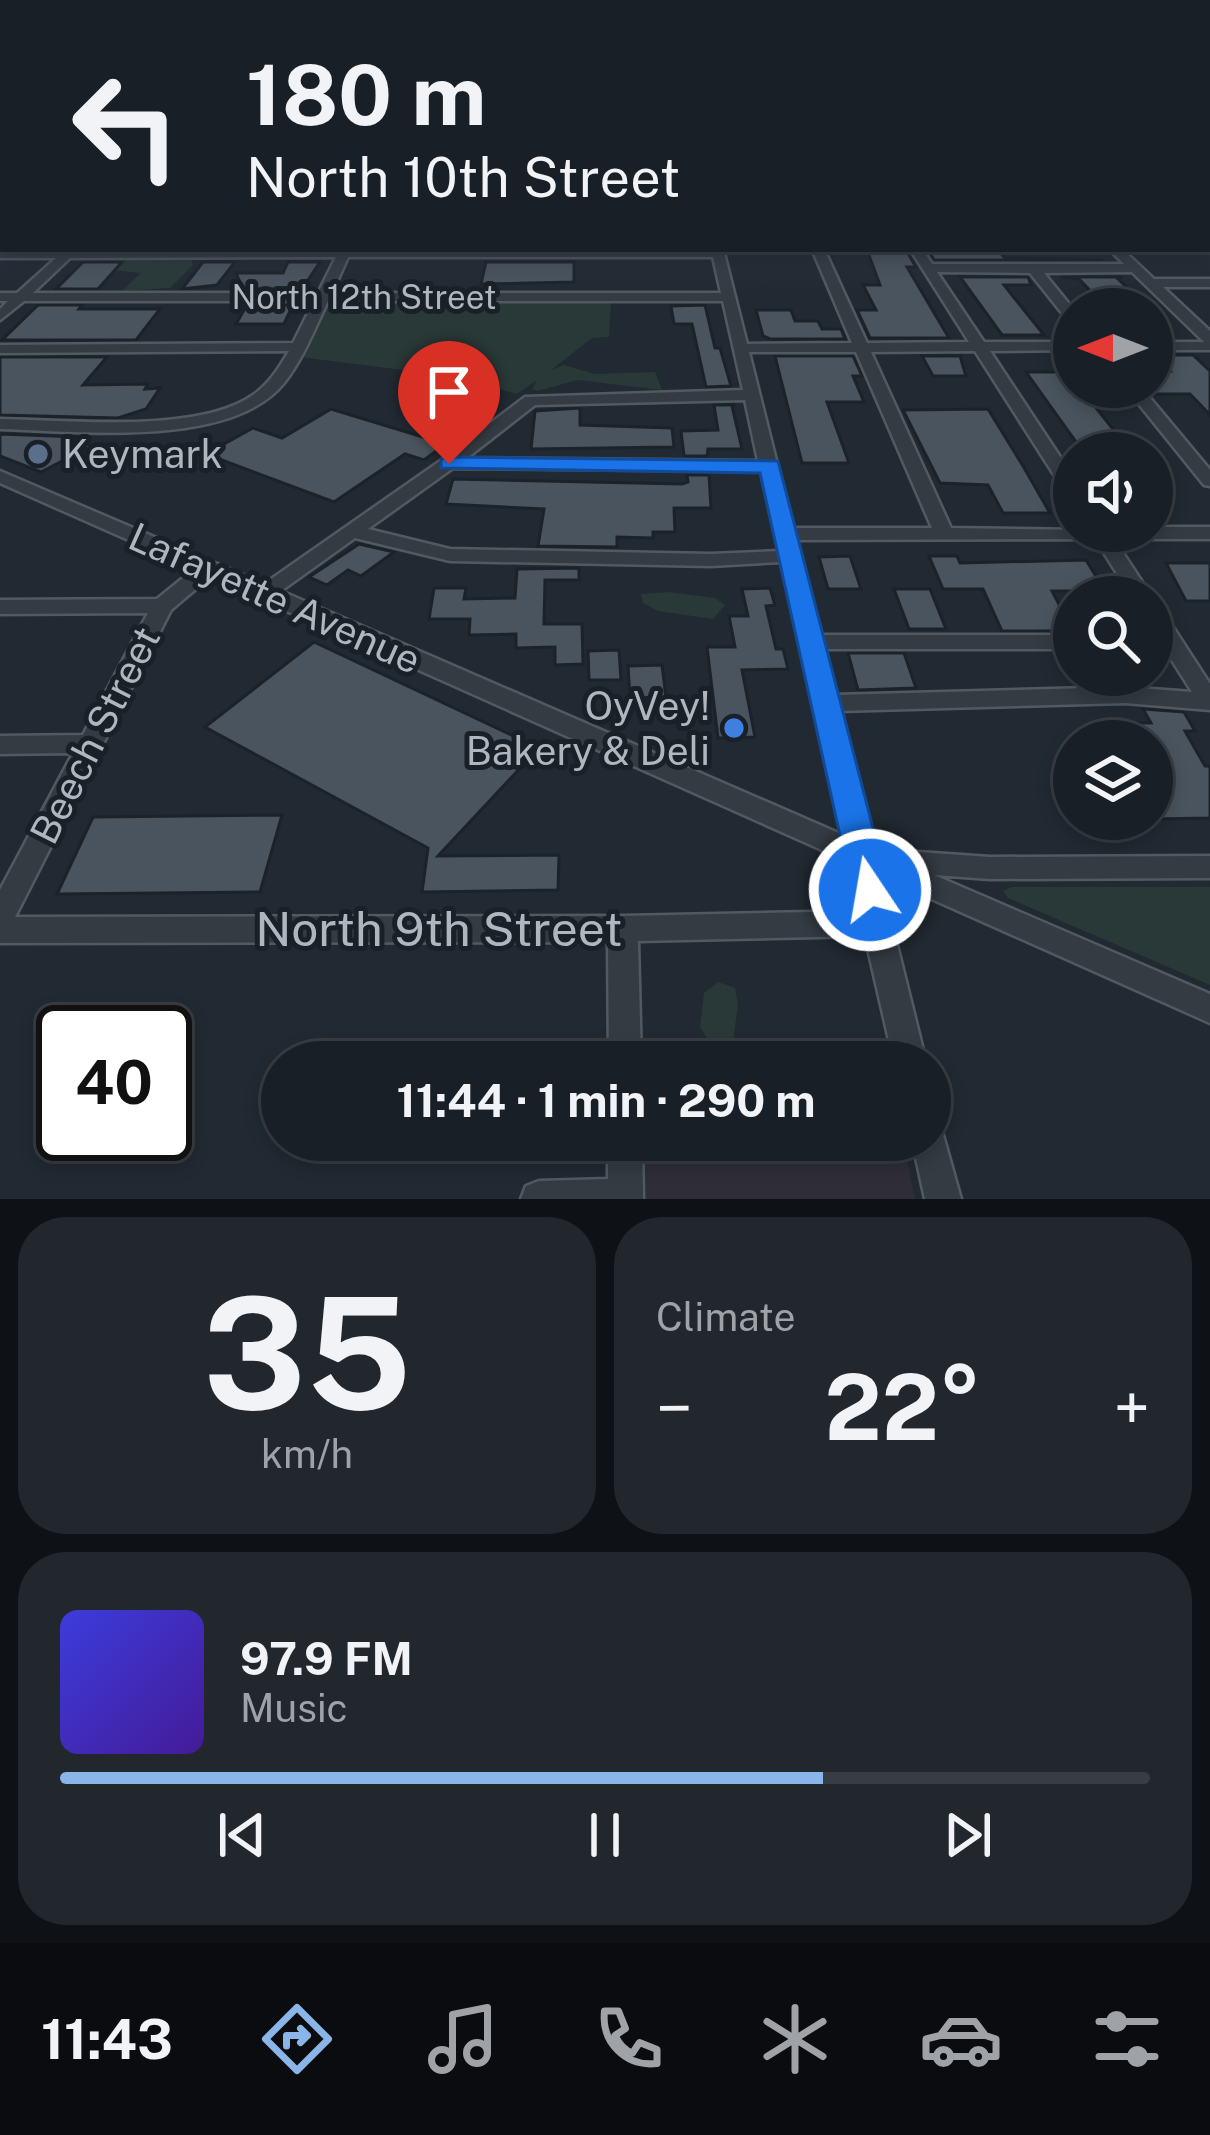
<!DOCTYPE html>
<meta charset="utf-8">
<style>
body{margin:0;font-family:"Public Sans",sans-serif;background:#22272e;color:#f1f3f6;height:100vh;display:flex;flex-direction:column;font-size:45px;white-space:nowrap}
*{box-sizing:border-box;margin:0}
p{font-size:39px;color:#9fa2a7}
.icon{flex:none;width:66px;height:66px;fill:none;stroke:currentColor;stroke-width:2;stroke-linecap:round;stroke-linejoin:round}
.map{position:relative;height:1199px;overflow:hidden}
.panel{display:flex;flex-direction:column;gap:18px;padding:18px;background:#0e1115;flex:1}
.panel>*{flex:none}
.hud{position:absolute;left:0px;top:0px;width:1212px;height:252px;box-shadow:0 6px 18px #0003,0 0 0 3px #373d43;background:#191f26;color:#f1f3f6;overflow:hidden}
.needle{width:78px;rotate:270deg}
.tools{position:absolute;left:1053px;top:288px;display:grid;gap:24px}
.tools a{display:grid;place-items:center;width:120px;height:120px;border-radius:50%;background:#191f26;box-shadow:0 6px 18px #0003,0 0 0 3px #373d43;font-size:60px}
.speed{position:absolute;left:36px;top:1005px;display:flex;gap:24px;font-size:60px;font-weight:700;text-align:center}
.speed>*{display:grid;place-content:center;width:156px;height:156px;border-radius:50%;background:#191f26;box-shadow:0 6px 18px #0003,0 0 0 3px #373d43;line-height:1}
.speed .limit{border:6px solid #111;border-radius:18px;background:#fff;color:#111}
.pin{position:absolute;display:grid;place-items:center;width:102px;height:102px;color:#fff;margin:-123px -51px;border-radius:50% 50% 50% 0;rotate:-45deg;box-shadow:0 0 12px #0007}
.pin .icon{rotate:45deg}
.me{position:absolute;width:132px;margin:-66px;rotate:348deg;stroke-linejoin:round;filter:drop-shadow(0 0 9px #0008)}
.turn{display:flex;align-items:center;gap:42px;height:252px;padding:0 48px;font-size:54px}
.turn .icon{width:156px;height:156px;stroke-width:2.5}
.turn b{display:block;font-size:84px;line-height:102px}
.big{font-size:90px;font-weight:700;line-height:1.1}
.panel .widget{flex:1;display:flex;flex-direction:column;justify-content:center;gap:18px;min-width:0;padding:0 42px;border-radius:48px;background:#22272e}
.panel .dial{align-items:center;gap:0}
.dial b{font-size:156px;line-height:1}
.song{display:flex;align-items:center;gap:36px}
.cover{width:144px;height:144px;border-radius:18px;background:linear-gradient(135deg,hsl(240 70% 55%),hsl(260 70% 35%))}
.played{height:12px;border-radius:6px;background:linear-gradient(90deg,#8ab5e9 70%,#373d43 70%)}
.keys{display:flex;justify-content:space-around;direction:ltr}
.heat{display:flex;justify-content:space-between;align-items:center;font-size:66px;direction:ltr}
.panel .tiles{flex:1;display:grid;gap:18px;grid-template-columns:1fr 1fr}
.widget:last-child{grid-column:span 2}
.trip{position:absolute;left:261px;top:1041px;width:690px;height:120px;border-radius:60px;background:#191f26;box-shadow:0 6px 18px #0003,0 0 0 3px #373d43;font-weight:700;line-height:120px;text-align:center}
.tabs{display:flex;height:192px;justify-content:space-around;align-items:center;background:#0a0c0f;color:#9fa2a7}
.tabs .icon{width:84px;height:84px}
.tabs .active{color:#8ab5e9}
.tabs b{font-size:54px;color:#f1f3f6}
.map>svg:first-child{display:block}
</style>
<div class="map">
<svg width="1210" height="1199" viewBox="0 0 1210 1199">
<rect width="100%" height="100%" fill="#212932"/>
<!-- medical -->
<path fill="#2f2e38" d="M636 1140H903L915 1199H636Z"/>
<!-- green -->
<path fill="#293938" d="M128 256 191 259 193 265 170 288 122 291 141 273 104 269 111 258Z
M335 300 611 301 609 337 592 338 551 370 564 365 595 374 655 372 662 390 578 380 537 391 532 389 537 380 517 394 414 365 403 370 300 357 324 307Z
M668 592 715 598 725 605 713 619 658 611 643 603 641 594Z
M1012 887H1210V985L1008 898 1003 891Z
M718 982 735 988 738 1005 733 1041 713 1049 700 1027 704 993Z"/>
<!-- building -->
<path fill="#4a545e" stroke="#1c2229" stroke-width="3" d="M997 249 1005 258 1103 260H934L928 250Z
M867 250H906L916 267H907L949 338H870L857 310H876L863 285H880Z
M83 262H122L98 289H56Z
M203 262H235L217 285 182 289Z
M288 262H320L302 289H243L236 273H283Z
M486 262H574V282L481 284Z
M960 277H1028L1031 285H1004L1044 335H1002Z
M1061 277H1122L1117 278 1140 300 1100 301 1079 279Z
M38 305H82L79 309H160L136 340H2Z
M247 305H293L284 324H236Z
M705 305 715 348H720L731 386 706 387 692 324H674L671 306Z
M756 310H791L795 321H818L822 329H841L845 339H770L763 336Z
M1154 355H1193L1210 371V415L1190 394H1153L1152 371H1170Z
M775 356H853L862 376H853L864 402H827L849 463H802Z
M922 356H960L966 376H933Z
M0 357H107L83 385 148 384 145 389 160 388 146 409 118 418 0 415Z
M1026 372H1074V387H1121L1133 404H1093L1132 453H1084Z
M714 405H735L732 406 742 449H708L707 456H684L681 431 718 430Z
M580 408V425L672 428 674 447 531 449 535 411Z
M331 409 446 444 424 460 405 454 334 502 206 454 253 428 282 438Z
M988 409 1023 466 1050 513H1003L988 485 940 483 903 410Z
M0 434 80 437 74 439 91 446 41 472 0 456Z
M687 475H709L711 508H674L675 532H653V538L617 537V547L538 546 544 509 446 504 453 479 682 484 688 482Z
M359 544 394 552 361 576 348 570 327 585 309 577Z
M850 556 861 589H828L819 557Z
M929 556H957L960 563 1086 560 1105 591H1052L1073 631H1002L983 589H943Z
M1166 563H1210V601H1186Z
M579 568V580H545L544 624H582L583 664 555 665V647L516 648V634L469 635 470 619H429L434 588H466L464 599 515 598 517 569Z
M770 588 775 605 766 606 776 649H783L788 669 742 670 755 737 718 738 707 647H735L729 616H748L742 589Z
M894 589H930L946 629H909Z
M314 642 539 748 438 856 559 855 558 890 422 892 428 848 205 727Z
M619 650 621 680H589L588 651Z
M848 653H904L916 688 858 690Z
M662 665 666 697 630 698 628 666Z
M1143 709 1184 712 1195 731H1185L1205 766H1210V818L1152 819V741H1110L1100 723H1151Z
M282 815 260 892 57 894 93 817Z"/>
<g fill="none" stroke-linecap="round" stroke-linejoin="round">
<!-- minor casing -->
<g stroke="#515961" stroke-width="5">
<path id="minor" d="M1210 123V130H1209Z
M3 135V142L0 143V136Z
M0 182H3V188H0Z
M0 214H3V220H0Z
M1209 230H1210V238H1209Z
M723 249 747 344 852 343 812 249H824L867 343 969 342 910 249H922L932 264H1124L1109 249H1122L1154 279H1210V287H1163L1210 331V350H1152V342H1204L1132 272 1044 273 1074 310V323L1069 322 1030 273 937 272 984 342H1074V350L990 351 1074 478V497L1065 492 975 351 871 352 951 528 1152 531V527H1210V539H1114L1152 597V598L1132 597 1095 539 796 540 820 635H1074V649H823L834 695 1125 687 1192 692 1152 629V605L1160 607 1210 684V710L1125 703 839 711 873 848 876 849 990 857 1210 856V878L990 879 934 875 1210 994V1023L880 876 926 1062H894L865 936 638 941 641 1062H609L608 942 0 943V890L73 753 0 754V736L83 735 148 613 0 614V600L157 599 194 569 0 483V471L264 584 443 459 525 397 743 390 723 301H328C315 328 303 359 284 383 231 449 77 431 0 429V419C67 420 198 434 253 395 269 384 279 368 289 351L0 353V345L293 343 314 301H24L0 320V309L8 301H0V293H17L56 258H0V250ZM336 257 318 293H33L70 258ZM348 257H713L721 293H332ZM749 352H856L932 528H793ZM745 400 758 461 467 458 535 405ZM453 468 761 471 779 551 711 554 450 549 368 529ZM355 538 450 561 711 566 781 562 843 835 281 591ZM210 577 849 862 860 911 623 916 15 917 171 610Z
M1125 387H1141L1210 470V486L1204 485Z
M930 1123 941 1128 961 1199H925L912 1140H930Z
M608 1140H642L643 1199H521L526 1186 539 1181 608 1179Z"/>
</g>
<!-- major casing -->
<g stroke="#3d444c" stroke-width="5">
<path id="major" d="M1209 152H1210V160H1209Z
M0 153H3V161H0Z"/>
</g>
<!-- minor -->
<use href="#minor" fill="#343b43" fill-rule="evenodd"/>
<!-- major -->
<use href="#major" fill="#525a63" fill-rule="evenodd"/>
</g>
<!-- sky -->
<linearGradient id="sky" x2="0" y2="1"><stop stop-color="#12171c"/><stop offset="0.42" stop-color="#3d495a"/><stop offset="1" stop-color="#3d495a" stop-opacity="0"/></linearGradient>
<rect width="1210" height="291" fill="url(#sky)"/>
<!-- route -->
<path fill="#1a73e8" stroke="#114b97" stroke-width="3" d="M449 457 778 461 889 890 883 901 870 906 857 901 852 890 760 473 441 468V459Z"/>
<!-- markers -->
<circle fill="#5c6f8a" stroke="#1a2027" stroke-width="4.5" cx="38" cy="454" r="12"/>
<circle fill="#3f7fe0" stroke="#1a2027" stroke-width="4.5" cx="734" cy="728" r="12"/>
<g text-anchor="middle" stroke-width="10" stroke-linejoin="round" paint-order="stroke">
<!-- far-street labels -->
<g font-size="33" fill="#aeb6c0" stroke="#1a2027">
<text x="364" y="309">North 12th Street</text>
</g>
<!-- poi labels -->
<g font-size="39" fill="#aeb6c0" stroke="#1a2027" text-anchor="start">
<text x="62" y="468">Keymark</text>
<text x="710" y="720" text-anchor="end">OyVey!<tspan x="710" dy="45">Bakery &amp; Deli</tspan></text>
</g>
<!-- street labels -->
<g font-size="39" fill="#aeb6c0" stroke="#1a2027">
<text transform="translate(275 598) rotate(24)" y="14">Lafayette Avenue</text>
<text transform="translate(95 735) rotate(-63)" y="14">Beech Street</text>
</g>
<!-- near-street labels -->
<g font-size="48" fill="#aeb6c0" stroke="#1a2027">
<text x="439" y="946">North 9th Street</text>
</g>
</g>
</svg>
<div class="tools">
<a><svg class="needle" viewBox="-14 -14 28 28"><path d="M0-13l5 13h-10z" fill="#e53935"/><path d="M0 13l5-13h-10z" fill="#9fa2a7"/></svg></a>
<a><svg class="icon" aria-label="sound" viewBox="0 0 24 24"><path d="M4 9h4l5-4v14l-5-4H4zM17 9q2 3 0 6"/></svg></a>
<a><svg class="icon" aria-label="search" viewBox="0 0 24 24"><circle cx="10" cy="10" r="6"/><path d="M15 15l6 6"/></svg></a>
<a><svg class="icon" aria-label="layers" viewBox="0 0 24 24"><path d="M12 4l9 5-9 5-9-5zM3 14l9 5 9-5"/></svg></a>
</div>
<div class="speed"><div class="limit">40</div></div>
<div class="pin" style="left:449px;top:464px;background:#d93025"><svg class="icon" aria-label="arrive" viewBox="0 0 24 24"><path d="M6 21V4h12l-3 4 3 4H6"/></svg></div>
<svg class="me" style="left:870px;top:890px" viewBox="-20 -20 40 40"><circle r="17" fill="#1a73e8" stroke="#fff" stroke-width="3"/><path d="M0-11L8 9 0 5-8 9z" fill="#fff"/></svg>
<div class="trip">11:44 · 1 min · 290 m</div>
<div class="hud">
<div class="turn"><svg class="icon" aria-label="left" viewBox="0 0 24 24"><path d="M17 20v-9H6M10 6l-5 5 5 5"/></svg><div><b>180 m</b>North 10th Street</div></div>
</div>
</div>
<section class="panel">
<div class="tiles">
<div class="widget dial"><b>35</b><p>km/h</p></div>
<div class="widget"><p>Climate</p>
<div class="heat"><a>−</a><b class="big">22°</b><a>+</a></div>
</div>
<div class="widget">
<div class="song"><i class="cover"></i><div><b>97.9 FM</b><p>Music</p></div></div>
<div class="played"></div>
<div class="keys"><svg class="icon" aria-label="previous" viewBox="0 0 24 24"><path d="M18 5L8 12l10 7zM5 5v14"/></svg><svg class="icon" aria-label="pause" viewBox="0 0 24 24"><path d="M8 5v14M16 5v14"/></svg><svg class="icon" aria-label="next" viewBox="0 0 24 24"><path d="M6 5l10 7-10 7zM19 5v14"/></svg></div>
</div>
</div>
</section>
<nav class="tabs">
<b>11:43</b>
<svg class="icon active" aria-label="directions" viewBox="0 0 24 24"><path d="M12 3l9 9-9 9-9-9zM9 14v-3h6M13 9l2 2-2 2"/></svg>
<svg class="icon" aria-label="music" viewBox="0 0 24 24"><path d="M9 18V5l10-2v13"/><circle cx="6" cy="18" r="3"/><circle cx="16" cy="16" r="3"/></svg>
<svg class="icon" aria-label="phone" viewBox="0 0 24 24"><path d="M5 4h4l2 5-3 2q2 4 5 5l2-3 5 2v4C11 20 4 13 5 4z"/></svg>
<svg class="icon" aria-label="climate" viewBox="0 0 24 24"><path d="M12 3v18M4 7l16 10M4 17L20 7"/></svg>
<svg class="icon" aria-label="car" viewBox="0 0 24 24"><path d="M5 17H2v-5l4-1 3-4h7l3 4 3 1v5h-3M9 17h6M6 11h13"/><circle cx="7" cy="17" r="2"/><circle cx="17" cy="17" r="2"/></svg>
<svg class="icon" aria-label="filters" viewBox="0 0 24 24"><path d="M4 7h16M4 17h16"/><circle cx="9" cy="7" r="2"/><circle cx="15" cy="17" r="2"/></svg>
</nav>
